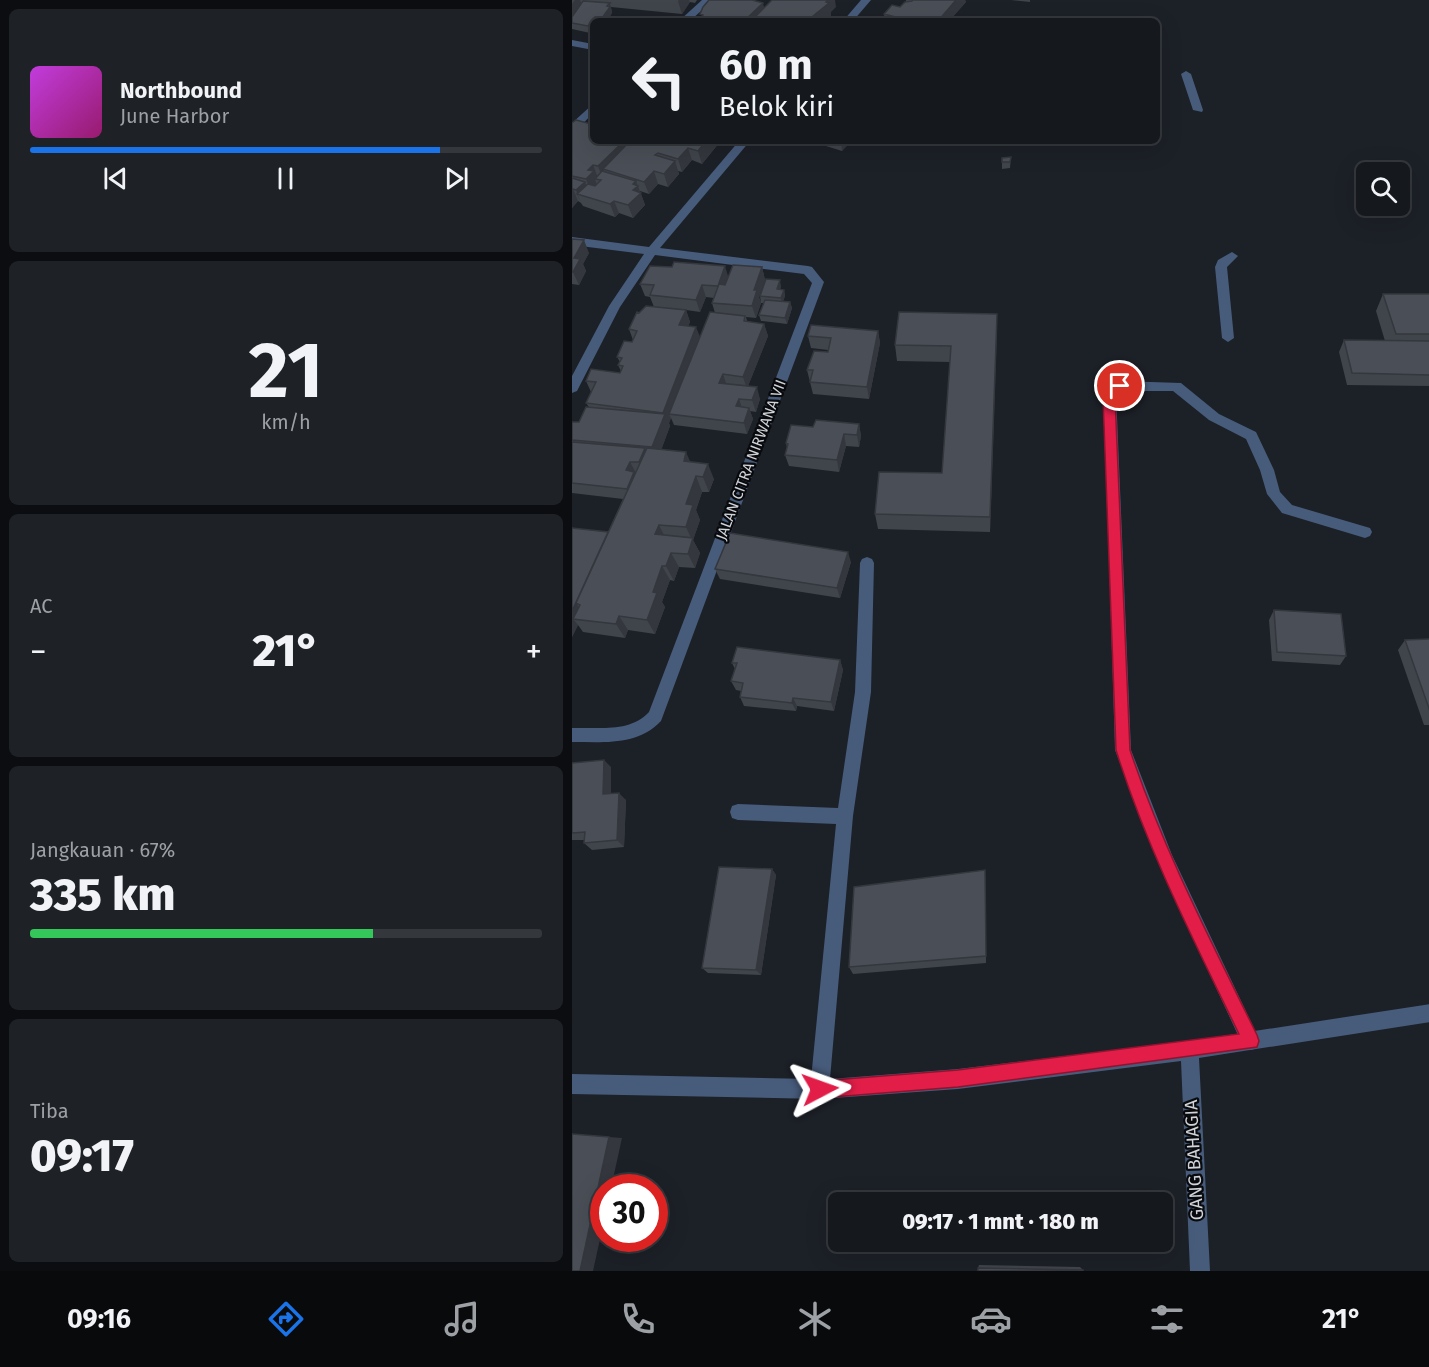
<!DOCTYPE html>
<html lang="id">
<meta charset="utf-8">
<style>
body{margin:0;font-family:"Fira Sans",sans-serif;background:#1e2126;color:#f1f3f6;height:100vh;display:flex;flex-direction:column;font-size:22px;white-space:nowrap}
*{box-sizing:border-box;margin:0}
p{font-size:20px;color:#9da0a4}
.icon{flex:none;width:33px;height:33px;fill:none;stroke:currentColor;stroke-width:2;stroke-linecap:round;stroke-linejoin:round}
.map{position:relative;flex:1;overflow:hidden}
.sheet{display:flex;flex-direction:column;gap:9px;padding:9px;background:#0c0d10;width:572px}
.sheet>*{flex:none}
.banner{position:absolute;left:18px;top:18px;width:570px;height:126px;border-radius:9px;box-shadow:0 6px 24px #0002,0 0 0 2px #34373b;background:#15181d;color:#f1f3f6;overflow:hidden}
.buttons{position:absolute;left:784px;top:162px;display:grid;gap:12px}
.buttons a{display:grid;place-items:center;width:54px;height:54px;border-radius:9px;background:#15181d;box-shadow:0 6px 24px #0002,0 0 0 2px #34373b;font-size:30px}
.speed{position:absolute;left:18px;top:1174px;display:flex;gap:12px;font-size:30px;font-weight:700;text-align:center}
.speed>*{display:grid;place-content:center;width:78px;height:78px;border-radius:50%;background:#15181d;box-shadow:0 6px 24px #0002,0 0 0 2px #34373b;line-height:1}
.speed .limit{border:9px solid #d22;background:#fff;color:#111}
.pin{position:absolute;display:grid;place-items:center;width:51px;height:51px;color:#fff;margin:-26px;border:3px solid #fff;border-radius:50%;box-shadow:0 2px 6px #0007}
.me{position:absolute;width:66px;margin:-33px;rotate:86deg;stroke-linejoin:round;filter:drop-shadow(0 0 4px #0008)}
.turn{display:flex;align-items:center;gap:21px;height:126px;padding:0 30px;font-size:27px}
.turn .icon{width:78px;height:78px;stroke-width:2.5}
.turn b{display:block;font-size:42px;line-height:51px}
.big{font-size:45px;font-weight:800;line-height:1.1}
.sheet .widget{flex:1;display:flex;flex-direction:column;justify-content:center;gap:9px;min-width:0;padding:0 21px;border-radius:9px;background:#1e2126}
.sheet .dial{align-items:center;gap:0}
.dial b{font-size:78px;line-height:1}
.song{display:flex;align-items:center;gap:18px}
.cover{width:72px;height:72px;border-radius:9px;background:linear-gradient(135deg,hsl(290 70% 55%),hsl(320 70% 35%))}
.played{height:6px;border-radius:3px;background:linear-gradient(90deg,#1a73e8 80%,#34373b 80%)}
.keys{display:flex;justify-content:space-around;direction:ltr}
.heat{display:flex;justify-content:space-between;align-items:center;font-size:33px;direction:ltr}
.charge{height:9px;border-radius:4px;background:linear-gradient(90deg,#34c759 67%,#34373b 0)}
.trip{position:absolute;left:256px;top:1192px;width:345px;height:60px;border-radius:9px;background:#15181d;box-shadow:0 6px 24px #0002,0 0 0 2px #34373b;font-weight:800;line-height:60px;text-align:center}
.tabs{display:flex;height:96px;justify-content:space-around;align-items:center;background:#080a0c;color:#9da0a4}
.tabs .icon{width:42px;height:42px}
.tabs .current{color:#1a73e8}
.tabs b{font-size:27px;color:#f1f3f6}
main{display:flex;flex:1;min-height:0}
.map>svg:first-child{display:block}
</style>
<main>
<section class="sheet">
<div class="widget">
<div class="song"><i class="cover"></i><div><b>Northbound</b><p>June Harbor</p></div></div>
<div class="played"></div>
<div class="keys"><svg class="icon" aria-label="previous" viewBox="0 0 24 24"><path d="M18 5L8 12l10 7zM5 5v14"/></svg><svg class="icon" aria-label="pause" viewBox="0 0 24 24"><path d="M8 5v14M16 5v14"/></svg><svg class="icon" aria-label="next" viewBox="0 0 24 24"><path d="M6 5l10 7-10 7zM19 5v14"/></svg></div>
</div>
<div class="widget dial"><b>21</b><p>km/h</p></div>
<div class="widget"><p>AC</p>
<div class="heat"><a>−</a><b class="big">21°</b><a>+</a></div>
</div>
<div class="widget"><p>Jangkauan · 67%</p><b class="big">335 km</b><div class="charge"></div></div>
<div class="widget"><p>Tiba</p><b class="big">09:17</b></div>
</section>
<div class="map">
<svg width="858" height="1271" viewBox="0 0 858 1271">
<rect width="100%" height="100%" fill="#1c2027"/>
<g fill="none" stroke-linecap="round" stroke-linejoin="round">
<!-- service -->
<path fill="#475b7b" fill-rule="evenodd" d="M614 71 619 74 631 110 630 112 621 110 609 74Z
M660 252 666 256 655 267 662 338 656 342 650 338 643 267 646 260Z
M548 381 609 383 647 414 684 432 702 470 708 492 720 505 798 528 800 532 798 536 793 538 710 513 695 494 688 470 674 439 637 420 601 391H548L544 393 559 750 600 855 688 1041 686 1048 679 1050 672 1048 588 867 543 750 532 393 536 385Z"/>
<!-- minor -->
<path fill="#475b7b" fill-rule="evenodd" d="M130 0H141L118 21H107Z
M289 0H299L281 21H271Z
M0 40 21 44V50L0 46Z
M21 104V113L4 131 0 132V123Z
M167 141H178L88 248 236 266 240 267 252 282 89 721C66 746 31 742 0 742V728C26 727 58 733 77 712L240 283 232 274 83 255 48 307 5 391 0 393V376L37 306 72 254 0 245V237L77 247Z
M295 557 300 559 302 563 299 692 281 816 258 1079 386 1069 618 1041 858 1004V1022L627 1058 638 1271H618L609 1061 386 1089 248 1099 0 1094V1074L239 1079 264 824 166 820 160 818 158 812 160 806 166 804 266 808 283 692 288 563 290 559Z"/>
</g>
<!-- wall -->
<path fill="#40444b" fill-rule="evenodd" d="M0 0H125L123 3 118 2 110 14 39 7 40 13 35 21H21V29L18 33 0 29Z
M334 0H393L394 2 377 21H313L312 14 328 7 334 2Z
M439 0H458V2Z
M0 123 21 141H146L147 143 130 164 120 160 110 172 106 171 107 174 96 187 86 184 77 194 68 191 73 205 61 218 47 213 43 217 11 206 9 203 6 201 0 208Z
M238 141H279L270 151Z
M439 157 438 168 430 169V158Z
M0 239 17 253 11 264 14 271 7 285 0 284Z
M190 267 193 280 187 297 189 303 184 318 174 317 175 321 192 324 196 336 176 386 188 399 184 412 178 411 181 419 175 434 102 425 99 418 97 423 98 426 89 450 118 461 142 479 137 492H130L124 510 128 520 121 540 128 553 123 568 107 567 102 581 98 580 90 602 93 607 83 634 56 630 53 638 11 632 6 625 0 637V528L36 532 51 499 0 493V422H7L17 407 14 403 19 392 14 381 48 373 49 371 46 365 48 362 45 357 60 342 61 340 57 329 67 313 82 307 78 297 73 296 68 284 156 276ZM134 297 142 298 140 303 143 313 128 337 116 326 118 322 114 310 128 312Z
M209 286 208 290H212L213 296 211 301 218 302 220 308 215 324 189 321 187 315 192 303H189L188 296Z
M811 294H858V386L775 385 767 352 772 340 813 341 804 311Z
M425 314 418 532 306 529 303 514 370 473 378 362 325 361 323 345Z
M306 331 308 343 297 399 241 394 235 370 256 352V350L239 348 236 336Z
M287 424 289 436 287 447 274 446 267 472 217 466 213 455 215 448 214 443 241 427Z
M279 562 268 598 148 579 143 569Z
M702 610 774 656 768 665 700 661 697 620Z
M858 639V725H852L826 650 833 640Z
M268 660 271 670 262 711 225 706 224 711 172 706 168 697 169 691 164 690 159 681 163 669 160 663Z
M0 763 39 767V793L54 800 52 847 20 850 12 843V840H0Z
M200 869 204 875 189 975 136 973 130 968Z
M413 870 414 963 281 974 277 967Z
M407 1265 508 1267 511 1270 406 1268Z"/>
<!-- shaded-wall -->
<path fill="#34373d" d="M3 0H8L11 7 0 23V4Z
M107 0H117L118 2 110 14 106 1Z
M256 0H263L264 7 259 12V16L252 21H242L241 16Z
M384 0H393L394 2 377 21H366Z
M38 3 40 13 35 21H31L30 18Z
M191 3 194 15 188 21H172Z
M23 17 24 21H21V29L18 33 16 26Z
M52 141H69L31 169 34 176 31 179 26 166Z
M134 141H146L147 143 130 164 126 151Z
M269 141H279L270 151Z
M116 148 120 160 110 172 106 159Z
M103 161 107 174 96 187 92 174Z
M21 165 26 178 23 179 25 185 19 192 14 179 16 170Z
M82 171 86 184 77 194 72 182Z
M64 181 73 205 61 218 56 205 61 190V184Z
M13 182 18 194H5L9 203 4 190Z
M1 189 6 201 0 208V190Z
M42 201 47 213 43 217 38 204Z
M12 240 17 253 11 264 14 271 7 285 1 272 2 258Z
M153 266 157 279 150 298 146 286Z
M190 267 193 280 187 297 189 303 184 318 180 306 182 290Z
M208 280 209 286 206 296 205 289Z
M130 285 134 297 128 312 124 300Z
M212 290 213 296 210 305 209 298Z
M218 302 220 308 215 324 213 318Z
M114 310 118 322 112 337 107 325Z
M425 314V331L418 532V517Z
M192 324 196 336 175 389 171 377Z
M124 327 129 339 97 414 99 418 97 423 98 426 86 459 80 447 92 415 91 413Z
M306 331 308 343 297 399 295 387Z
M151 374 155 386 147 383Z
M185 387 188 399 184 412 180 400Z
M167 399 171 411 164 406Z
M177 408 181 419 175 434 172 423Z
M287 424 289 436 287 447 285 435Z
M272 434 274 446 267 472 265 460Z
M73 448 78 459 72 473 67 462Z
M114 452 121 468 112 461Z
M58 462 64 473 61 500 55 489 54 470Z
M136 464 142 479 137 492 131 477Z
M124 476 130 492 124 510 128 520 121 540 128 553 123 568 116 554 120 540 114 527V504Z
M87 525 94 539 83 534Z
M36 532 8 605 4 603 11 613 1 619 6 625 0 637V611Z
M276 552 279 562 268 598 265 588Z
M99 553 107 567 102 581 94 566Z
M90 566 98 580 90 602 93 607 83 634 75 620 81 592Z
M47 616 56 630 53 638 44 624Z
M268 660 271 670 262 711 259 702Z
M221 698 225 706 224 711 220 703Z
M32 760 39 767V801L31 794Z
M47 793 54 800 52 847 45 840Z
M200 869 204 875 189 975 184 970Z
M37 1137 50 1138 39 1188H32V1221L21 1271H8Z"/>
<!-- building -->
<path fill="#4a4f57" stroke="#34373d" stroke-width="1.5" d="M137 0H180L191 3 172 21 126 20 131 15 128 14 131 7Z
M200 0H256L254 2 257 3 241 16 250 18 248 21H179Z
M341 0H384L366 21H339L312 14 320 5 328 7 333 2 340 1Z
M11 1 38 3 35 6 38 7 30 18 23 17 16 26 0 23V17Z
M4 120 19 124 21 122V141H52L26 166 21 165 16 170 22 171 14 179 0 176V123Z
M58 141H134L126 151 116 148 106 159 86 153 83 155 103 161 92 174 82 171 72 182 31 169Z
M439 157 438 162H430V158Z
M30 171 64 181 61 184 66 186 61 190 69 193 56 205 42 201 38 204 5 194 16 184 23 186 29 180 23 179Z
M0 178 13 182 4 190 1 189 0 190Z
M0 239 12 240 2 258 8 259 1 272H0Z
M102 262 153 266 146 286 130 285 124 300 78 295 82 285 68 284 78 266 100 267Z
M161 265 190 267 182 290H185L180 306 140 303 147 284 153 285Z
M194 279 208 280 205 289 212 290 209 298 188 296Z
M811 294H858V334H824Z
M193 300 218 302 213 318 187 315Z
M74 306 114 310 107 325 124 327 91 413 14 403 24 382 14 381 19 369 48 373 51 366 46 365 50 358 45 357 52 341 60 342 65 331 57 329 65 312 67 313Z
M138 312 173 316 172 321 192 324 171 377 151 374 147 383 185 387 180 400 167 399 164 406 177 408 172 423 97 414Z
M327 312 425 314 418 517 303 514 307 472 370 473 379 346 323 345Z
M239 325 306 331 295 387 238 382 241 370H235L242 351 256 352 259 338 236 336Z
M772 340 858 341V375L780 373Z
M14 407 93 414 80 447 0 440V422H7Z
M244 420 287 424 285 435 272 434 265 460 213 455 216 444 214 443 219 425 241 427Z
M0 442 73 448 67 462H58L54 470 62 472 55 489 0 483Z
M75 448 114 452 112 461 136 464 131 477 124 476 114 504 121 505 114 527 87 525 83 534 121 538 116 554 99 553 94 566H90L81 592 85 593 75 620 47 616 44 624 1 619 8 605 4 603Z
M0 528 36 532 0 611Z
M158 533 276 552 265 588 143 569Z
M702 610 769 614 774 656 705 652Z
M858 639V711L833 640Z
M165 647 268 660 259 702 221 698 220 703 168 697 171 683 159 681 165 663H160Z
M32 760 31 794 47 793 45 840 12 843 13 832 0 833V763Z
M147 867 200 869 184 970 130 968Z
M413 870 414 956 277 967 282 887Z
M0 1134 37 1137 8 1271H0Z
M406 1268 511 1270V1271H406Z"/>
<!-- route -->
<path fill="#e11d48" stroke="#92132f" stroke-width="1.5" d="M548 382 554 386 546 391 543 398 558 750C591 849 639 941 685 1035L687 1041 685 1047 386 1087 248 1098 242 1095 239 1089 242 1083 248 1081 386 1070 667 1034C622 941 575 849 544 750L531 398 537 385Z"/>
<g text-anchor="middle" stroke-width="4.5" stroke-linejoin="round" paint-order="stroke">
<!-- street labels -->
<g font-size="15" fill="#d0d3d8" stroke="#080a0d">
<text transform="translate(179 460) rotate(-69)" y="5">JALAN CITRA NIRWANA VII</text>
</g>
<!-- near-street labels -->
<g font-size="18" fill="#d0d3d8" stroke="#080a0d">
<text transform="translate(622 1160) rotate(-93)" y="6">GANG BAHAGIA</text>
</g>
</g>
</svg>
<div class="buttons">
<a><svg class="icon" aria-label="search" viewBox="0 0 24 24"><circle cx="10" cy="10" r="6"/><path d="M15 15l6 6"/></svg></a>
</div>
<div class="speed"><div class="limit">30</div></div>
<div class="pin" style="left:548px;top:386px;background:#d93025"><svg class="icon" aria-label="arrive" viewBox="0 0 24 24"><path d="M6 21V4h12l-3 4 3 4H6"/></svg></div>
<svg class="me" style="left:248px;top:1089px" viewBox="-20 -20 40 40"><path d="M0-17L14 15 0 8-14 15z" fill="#e11d48" stroke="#fff" stroke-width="4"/></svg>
<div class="trip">09:17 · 1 mnt · 180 m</div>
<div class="banner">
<div class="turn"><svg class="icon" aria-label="left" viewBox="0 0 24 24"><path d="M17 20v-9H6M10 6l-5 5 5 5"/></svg><div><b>60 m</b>Belok kiri</div></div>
</div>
</div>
</main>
<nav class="tabs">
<b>09:16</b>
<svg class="icon current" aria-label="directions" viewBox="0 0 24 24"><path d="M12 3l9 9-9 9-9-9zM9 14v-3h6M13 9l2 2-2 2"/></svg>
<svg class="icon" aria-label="music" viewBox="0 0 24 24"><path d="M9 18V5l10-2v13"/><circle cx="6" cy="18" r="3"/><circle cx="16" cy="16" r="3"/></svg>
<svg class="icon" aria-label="phone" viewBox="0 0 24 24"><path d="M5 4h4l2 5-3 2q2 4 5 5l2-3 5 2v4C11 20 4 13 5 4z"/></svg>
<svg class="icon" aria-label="climate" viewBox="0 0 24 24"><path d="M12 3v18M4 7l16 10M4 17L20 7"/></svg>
<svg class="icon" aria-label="car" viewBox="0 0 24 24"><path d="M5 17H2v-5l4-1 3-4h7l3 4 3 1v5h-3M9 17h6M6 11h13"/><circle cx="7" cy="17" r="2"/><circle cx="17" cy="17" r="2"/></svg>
<svg class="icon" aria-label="filters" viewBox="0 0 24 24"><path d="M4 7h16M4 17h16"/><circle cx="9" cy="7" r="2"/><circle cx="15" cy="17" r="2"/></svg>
<b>21°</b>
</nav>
